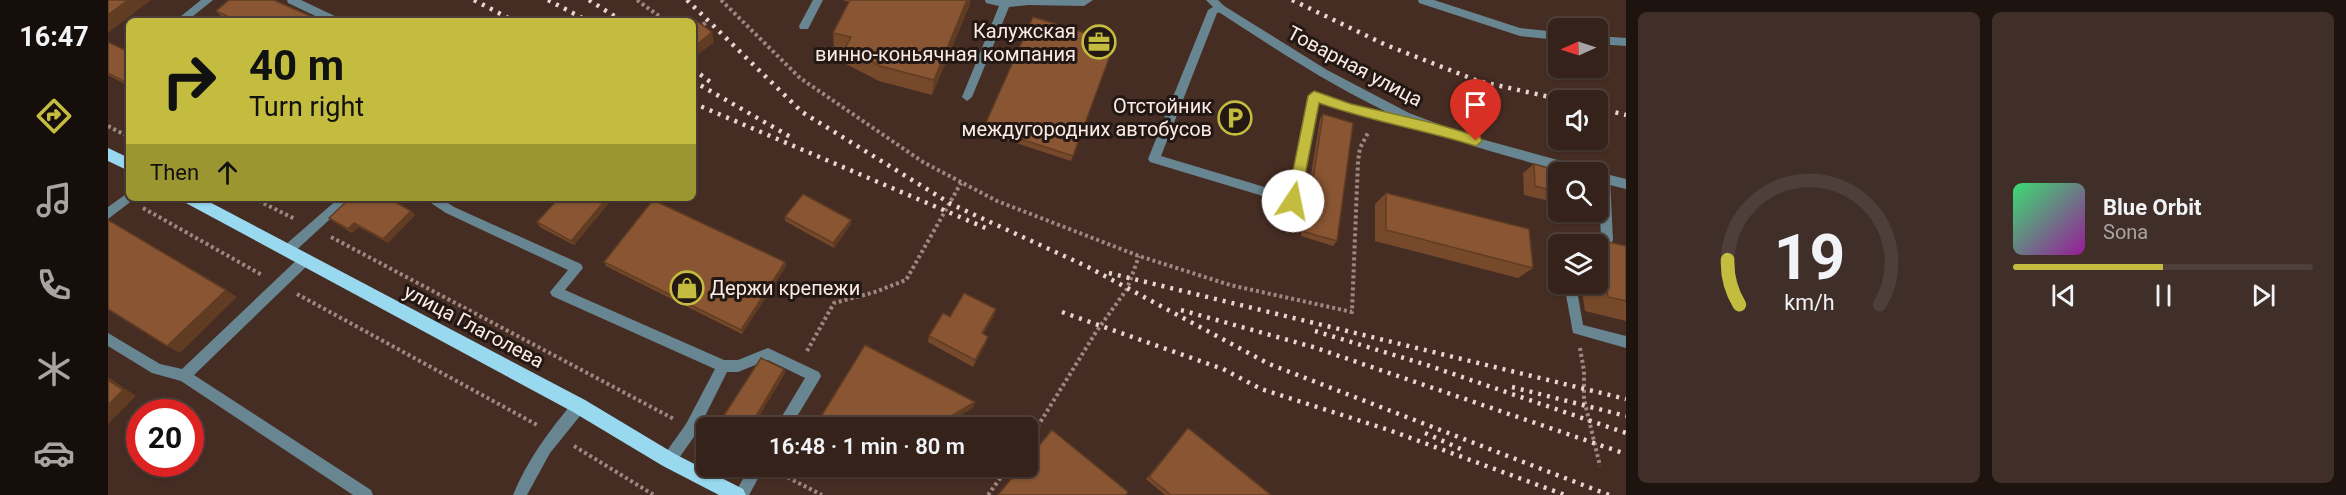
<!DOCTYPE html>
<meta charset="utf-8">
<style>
body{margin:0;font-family:Roboto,sans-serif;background:#3f2f28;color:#f1f3f6;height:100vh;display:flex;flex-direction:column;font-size:22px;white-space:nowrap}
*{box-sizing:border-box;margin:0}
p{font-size:20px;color:#a9a4a3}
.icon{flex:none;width:33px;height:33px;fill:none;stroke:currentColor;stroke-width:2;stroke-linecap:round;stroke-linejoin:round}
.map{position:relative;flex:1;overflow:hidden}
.sheet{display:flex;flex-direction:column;gap:12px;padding:12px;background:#1d130f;width:720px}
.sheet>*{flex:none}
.hud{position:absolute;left:18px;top:18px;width:570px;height:183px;border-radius:9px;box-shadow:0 2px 4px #0004,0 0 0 2px #4e3f3a;background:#c4bc3e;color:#111;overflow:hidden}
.needle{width:39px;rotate:267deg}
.buttons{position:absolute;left:1440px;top:18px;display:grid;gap:12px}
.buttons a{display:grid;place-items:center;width:60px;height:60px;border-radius:9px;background:#34221b;box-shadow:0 2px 4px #0004,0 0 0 2px #4e3f3a;font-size:30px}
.speed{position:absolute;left:18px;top:399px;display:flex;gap:12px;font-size:30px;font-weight:700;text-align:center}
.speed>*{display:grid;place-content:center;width:78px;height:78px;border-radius:50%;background:#34221b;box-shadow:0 2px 4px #0004,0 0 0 2px #4e3f3a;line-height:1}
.speed .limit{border:9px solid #d22;background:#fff;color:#111}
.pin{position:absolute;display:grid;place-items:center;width:51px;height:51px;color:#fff;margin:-62px -26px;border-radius:50% 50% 50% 0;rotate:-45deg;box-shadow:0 0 6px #0007}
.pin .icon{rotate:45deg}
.me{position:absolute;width:66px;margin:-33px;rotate:11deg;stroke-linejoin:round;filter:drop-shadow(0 0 4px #0008)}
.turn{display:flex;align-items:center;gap:21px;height:126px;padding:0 24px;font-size:27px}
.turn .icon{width:78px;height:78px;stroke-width:2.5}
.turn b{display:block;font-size:42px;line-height:51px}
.then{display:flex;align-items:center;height:57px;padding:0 24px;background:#0003;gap:12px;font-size:22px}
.sheet .widget{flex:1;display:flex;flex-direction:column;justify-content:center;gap:9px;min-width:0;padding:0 21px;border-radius:9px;background:#3f2f28}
.sheet .dial{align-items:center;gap:0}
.dial svg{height:156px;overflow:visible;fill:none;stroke:#4e3f3a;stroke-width:7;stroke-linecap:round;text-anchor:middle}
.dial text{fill:#f1f3f6;stroke:none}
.song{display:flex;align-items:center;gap:18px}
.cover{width:72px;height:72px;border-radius:9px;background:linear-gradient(135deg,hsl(140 70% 55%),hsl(300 70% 35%))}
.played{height:6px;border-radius:3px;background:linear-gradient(90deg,#c4bc3e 50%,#4e3f3a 50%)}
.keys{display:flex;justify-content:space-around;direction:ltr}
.sheet .tiles{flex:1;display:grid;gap:12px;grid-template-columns:repeat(2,1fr)}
.trip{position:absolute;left:588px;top:417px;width:342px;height:60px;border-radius:9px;background:#34221b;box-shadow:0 2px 4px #0004,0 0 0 2px #4e3f3a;font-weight:600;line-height:60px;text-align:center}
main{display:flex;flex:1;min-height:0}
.dock{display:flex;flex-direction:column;width:108px;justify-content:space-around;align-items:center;background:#150e0b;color:#a9a4a3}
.dock .icon{width:42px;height:42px}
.dock .active{color:#c4bc3e}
.dock b{font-size:27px;color:#f1f3f6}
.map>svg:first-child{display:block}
</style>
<main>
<nav class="dock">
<b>16:47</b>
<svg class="icon active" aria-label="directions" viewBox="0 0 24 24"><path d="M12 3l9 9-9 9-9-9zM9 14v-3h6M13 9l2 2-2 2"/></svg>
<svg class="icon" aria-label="music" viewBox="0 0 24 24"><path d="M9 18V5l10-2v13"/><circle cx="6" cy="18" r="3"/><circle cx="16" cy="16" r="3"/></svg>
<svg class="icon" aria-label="phone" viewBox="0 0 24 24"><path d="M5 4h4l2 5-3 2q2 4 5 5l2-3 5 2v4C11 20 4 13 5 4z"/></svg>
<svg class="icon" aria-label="climate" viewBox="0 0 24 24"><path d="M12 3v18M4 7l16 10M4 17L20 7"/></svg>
<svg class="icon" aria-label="car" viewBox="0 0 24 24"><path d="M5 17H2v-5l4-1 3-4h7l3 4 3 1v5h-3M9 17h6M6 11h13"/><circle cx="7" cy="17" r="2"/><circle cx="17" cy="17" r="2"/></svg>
</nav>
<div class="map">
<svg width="1518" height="495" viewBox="0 0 1518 495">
<rect width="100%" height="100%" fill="#462d24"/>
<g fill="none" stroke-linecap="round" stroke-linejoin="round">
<!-- path -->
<path stroke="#9e8981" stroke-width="4" stroke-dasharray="3 3" stroke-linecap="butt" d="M529 0 558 21
M613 0 692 78 815 162 889 201 1031 256 1122 285 1244 312 1250 161 1252 148 1261 131
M585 31 599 22
M0 126 21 137
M145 198 187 219
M35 208 154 275
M223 237 566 419
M189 294 431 426
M1472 348 1476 371V399L1492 466
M699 351 726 303 767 292 798 280 853 183
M920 442 988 332 1019 289 1031 256
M466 446 546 495
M669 472 714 495
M880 495 901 466"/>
<!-- lane -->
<path fill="#688691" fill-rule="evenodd" d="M93 0H105L79 21H67Z
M179 0H193L231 18 232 21H218L180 3Z
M705 0H715L700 29H692L691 26Z
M877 0H985L976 6 921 5 901 7 864 97 859 101 854 97 891 6 878 3Z
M1098 0H1110L1118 8 1117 11 1109 13 1053 156 1180 194 1202 93 1206 92 1243 105 1318 122 1323 126 1322 129 1318 130 1242 113 1210 102 1191 200 1189 203 1185 205 1042 162 1040 159 1100 10 1105 7Z
M1310 0H1326L1412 28 1450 32V40L1412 36 1311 3Z
M1490 36 1518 38V46L1490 44Z
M1496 174 1500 176 1502 179 1505 240 1503 244 1490 247V244H1469L1471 240 1493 236 1490 179 1492 176Z
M21 192V198H26L25 200 0 219V207Z
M231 198H245L184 254 180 255 176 254 174 250 176 246Z
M318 198H333L346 207 473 264 475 268 457 290 616 360H630L660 348 711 372 713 376 711 380 682 428H667L697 378 660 360 630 372H619L588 434 566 465 561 467 556 465 554 460 556 455 578 424 607 369 444 296 442 292 460 270 338 213 320 201Z
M198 254 202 255 204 259 202 263 86 375 263 490 265 495H245L73 381 44 373 0 346V333L52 364 74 369 194 255Z
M1456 284H1468L1475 325 1518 336V348L1465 333Z
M471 400 476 401 478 406 476 411 442 453 419 495H405C420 459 441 431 466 401Z
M642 466H657L641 495H626Z"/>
<!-- street -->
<path fill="#688691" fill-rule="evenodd" d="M1113 4 1219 70 1301 113 1362 136 1475 167 1481 172C1457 175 1433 165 1410 159 1370 148 1331 136 1294 119 1229 90 1169 50 1109 11L1108 8Z
M1490 172 1518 179V189L1490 182Z"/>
<!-- primary -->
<path fill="#99d9f0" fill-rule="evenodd" d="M0 148 21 158V171L0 161Z
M74 198H94L477 400 567 454 635 489 638 495H611L555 466 465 412 76 202Z"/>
<!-- rail -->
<path stroke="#e8d6cf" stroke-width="4.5" stroke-dasharray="3 6" stroke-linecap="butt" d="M366 0 406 21
M440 0 480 21
M481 0 514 21
M579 0 694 112 843 204 980 267 1161 364 1501 495
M1184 0 1278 45 1370 81 1455 100
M585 69 605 84
M585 81 686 139
M585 103 880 229
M1490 108 1518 115
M1001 273 1518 399
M1073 310 1205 347 1518 454
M954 312 1115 369 1153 389 1281 430 1457 495
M1207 331 1319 365 1518 433
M1404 387 1518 416
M1317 433 1355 450"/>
</g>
<!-- wall -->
<path fill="#76492b" d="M734 0H862V4L824 95 771 81 738 64V51L726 48 725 33 741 2Z
M108 11 213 21H117Z
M585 21 606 42 589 55 585 52Z
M0 42 21 52V86L0 75Z
M1007 42 963 161 875 132 876 127Z
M1215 114 1229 241 1225 246 1193 236 1212 119Z
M1426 164 1450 172V199L1446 202 1416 195 1415 173Z
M1278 193 1425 268 1410 278 1267 241V204Z
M451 198H505L466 245 432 227 429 222Z
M303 211 307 215 280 243 251 227 244 233 226 222 221 218Z
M677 217 743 220V224L726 248 677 221Z
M1492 240 1518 246V321L1477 311 1473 284H1490V244H1485Z
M496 262H677L678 266 634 334 498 266Z
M888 309 885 317 875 334 878 343 865 367 820 342 821 336 842 317Z
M676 369 677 373 644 428H630L617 420 615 417Z
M1080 428 1163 495H1057L1038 479Z
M734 466H763L748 475Z"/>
<!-- shaded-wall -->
<path fill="#603c23" d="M20 0H43L0 33V15Z
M859 0H862V4L824 95 826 80Z
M604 32 606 42 589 55 587 46Z
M499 198H505L466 245 463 241Z
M303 211 307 215 280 243 275 239Z
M743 220V224L726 248 725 243Z
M246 223 251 227 244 233 240 229Z
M677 262 678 266 634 334 633 330Z
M118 290 129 297 72 353 59 346Z
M888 309 885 317 872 340 874 333Z
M880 337 878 343 865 367 867 360Z
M676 369 677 373 644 428H641Z
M0 377 28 396 0 424Z
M867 402 865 408 831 428H823Z
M755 466H763L748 475V470Z"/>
<!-- building -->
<path fill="#895532" stroke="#603c23" stroke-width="1.5" d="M0 0H20L0 15Z
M121 0H166L213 21H130L108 11Z
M742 0H859L826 80 772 66 737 48 743 37 725 33Z
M925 17 1007 42 965 156 876 127Z
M587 20 604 32 587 46 585 45V21Z
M0 42 21 52V84L0 73Z
M1215 114 1245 123 1229 241 1197 232Z
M1426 164 1455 172H1450V192L1427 186Z
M1278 193 1421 229 1425 268 1278 230Z
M695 194 743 220 725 243 677 217Z
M242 198H280L303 211 275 239 246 223 240 229 221 218Z
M451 198H499L463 241 429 222Z
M545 200 677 262 633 330 496 262Z
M0 220 118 290 59 346 0 309Z
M1492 240 1518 246V301L1500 297Z
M856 293 888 309 874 333 880 337 867 360 821 336 835 313 842 317Z
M757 345 867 402 823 428H706Z
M653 358 676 369 641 428H634L615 417Z
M0 380 15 390 0 405Z
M1080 428 1163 495H1063L1041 477Z
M944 430 1020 492 1018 495H890L914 466H920V459Z
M742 466H755L748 470Z"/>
<!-- route -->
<path fill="#c4bc3e" stroke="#7f7a28" stroke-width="1.5" d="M1206 91 1243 104 1325 123 1372 137 1374 141 1368 146C1316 130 1262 121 1211 103L1192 201 1185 206 1179 201 1200 96Z"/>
<!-- icons -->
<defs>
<g id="office-ring" transform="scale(1.725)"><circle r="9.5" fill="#241814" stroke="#c4bc3e" stroke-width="1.5"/><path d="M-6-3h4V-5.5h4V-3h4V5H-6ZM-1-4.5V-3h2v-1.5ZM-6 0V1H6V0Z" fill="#c4bc3e"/></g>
<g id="parking-ring" transform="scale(1.725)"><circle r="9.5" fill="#241814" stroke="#c4bc3e" stroke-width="1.5"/><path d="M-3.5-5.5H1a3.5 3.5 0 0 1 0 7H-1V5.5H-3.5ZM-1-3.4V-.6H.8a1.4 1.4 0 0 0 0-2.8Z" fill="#c4bc3e"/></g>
<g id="shop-ring" transform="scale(1.725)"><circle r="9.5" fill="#241814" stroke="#c4bc3e" stroke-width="1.5"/><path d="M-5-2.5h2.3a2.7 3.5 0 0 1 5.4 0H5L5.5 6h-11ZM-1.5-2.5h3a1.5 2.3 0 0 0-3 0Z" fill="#c4bc3e"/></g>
</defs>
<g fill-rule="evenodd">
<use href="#office-ring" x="991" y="42"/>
<use href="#parking-ring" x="1127" y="118"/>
<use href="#shop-ring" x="579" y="288"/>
</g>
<g text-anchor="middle" stroke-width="6" stroke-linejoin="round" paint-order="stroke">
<!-- poi labels -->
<g font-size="20" fill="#fcebe5" stroke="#241814" text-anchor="end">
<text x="968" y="38">Калужская<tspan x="968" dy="23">винно-коньячная компания</tspan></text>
<text x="1104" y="113">Отстойник<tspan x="1104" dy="23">междугородних автобусов</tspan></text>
<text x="602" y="295" text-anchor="start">Держи крепежи</text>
</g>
<!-- street labels -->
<g font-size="20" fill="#fcebe5" stroke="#241814">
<text transform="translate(1247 66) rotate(28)" y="7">Товарная улица</text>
<text transform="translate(366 326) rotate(28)" y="7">улица Глаголева</text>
</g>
</g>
</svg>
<div class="buttons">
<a><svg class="needle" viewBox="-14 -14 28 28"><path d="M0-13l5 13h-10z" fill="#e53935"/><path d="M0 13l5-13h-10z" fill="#a9a4a3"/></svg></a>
<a><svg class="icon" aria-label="sound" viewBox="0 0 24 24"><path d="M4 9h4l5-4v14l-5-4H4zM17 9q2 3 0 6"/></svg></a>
<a><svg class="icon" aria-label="search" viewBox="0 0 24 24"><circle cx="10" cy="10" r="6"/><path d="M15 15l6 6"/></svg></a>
<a><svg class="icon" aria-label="layers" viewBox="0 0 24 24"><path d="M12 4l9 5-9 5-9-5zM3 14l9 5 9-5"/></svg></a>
</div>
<div class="speed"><div class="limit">20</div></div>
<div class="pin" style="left:1368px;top:141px;background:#d93025"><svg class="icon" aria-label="arrive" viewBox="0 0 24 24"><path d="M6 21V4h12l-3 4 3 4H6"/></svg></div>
<svg class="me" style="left:1185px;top:201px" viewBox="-20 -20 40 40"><circle r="19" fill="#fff"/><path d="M0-13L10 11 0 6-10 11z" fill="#c4bc3e"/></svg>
<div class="trip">16:48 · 1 min · 80 m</div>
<div class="hud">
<div class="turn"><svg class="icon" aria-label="right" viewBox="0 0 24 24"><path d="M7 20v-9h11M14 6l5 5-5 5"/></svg><div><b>40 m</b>Turn right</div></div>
<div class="then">Then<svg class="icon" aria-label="ahead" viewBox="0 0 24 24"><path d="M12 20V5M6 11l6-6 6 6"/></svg></div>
</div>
</div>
<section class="sheet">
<div class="tiles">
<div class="widget dial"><svg viewBox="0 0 100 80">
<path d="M14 69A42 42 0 1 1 86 69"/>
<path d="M14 69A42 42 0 0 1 8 46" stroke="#c4bc3e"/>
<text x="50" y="56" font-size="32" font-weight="700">19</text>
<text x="50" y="72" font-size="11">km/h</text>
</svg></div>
<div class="widget">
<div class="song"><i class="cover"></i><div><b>Blue Orbit</b><p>Sona</p></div></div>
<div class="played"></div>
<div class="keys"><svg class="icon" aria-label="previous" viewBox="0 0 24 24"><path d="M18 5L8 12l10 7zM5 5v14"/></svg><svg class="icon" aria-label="pause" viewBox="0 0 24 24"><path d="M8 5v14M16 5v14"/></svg><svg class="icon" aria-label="next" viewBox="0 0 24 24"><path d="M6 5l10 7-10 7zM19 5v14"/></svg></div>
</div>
</div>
</section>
</main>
